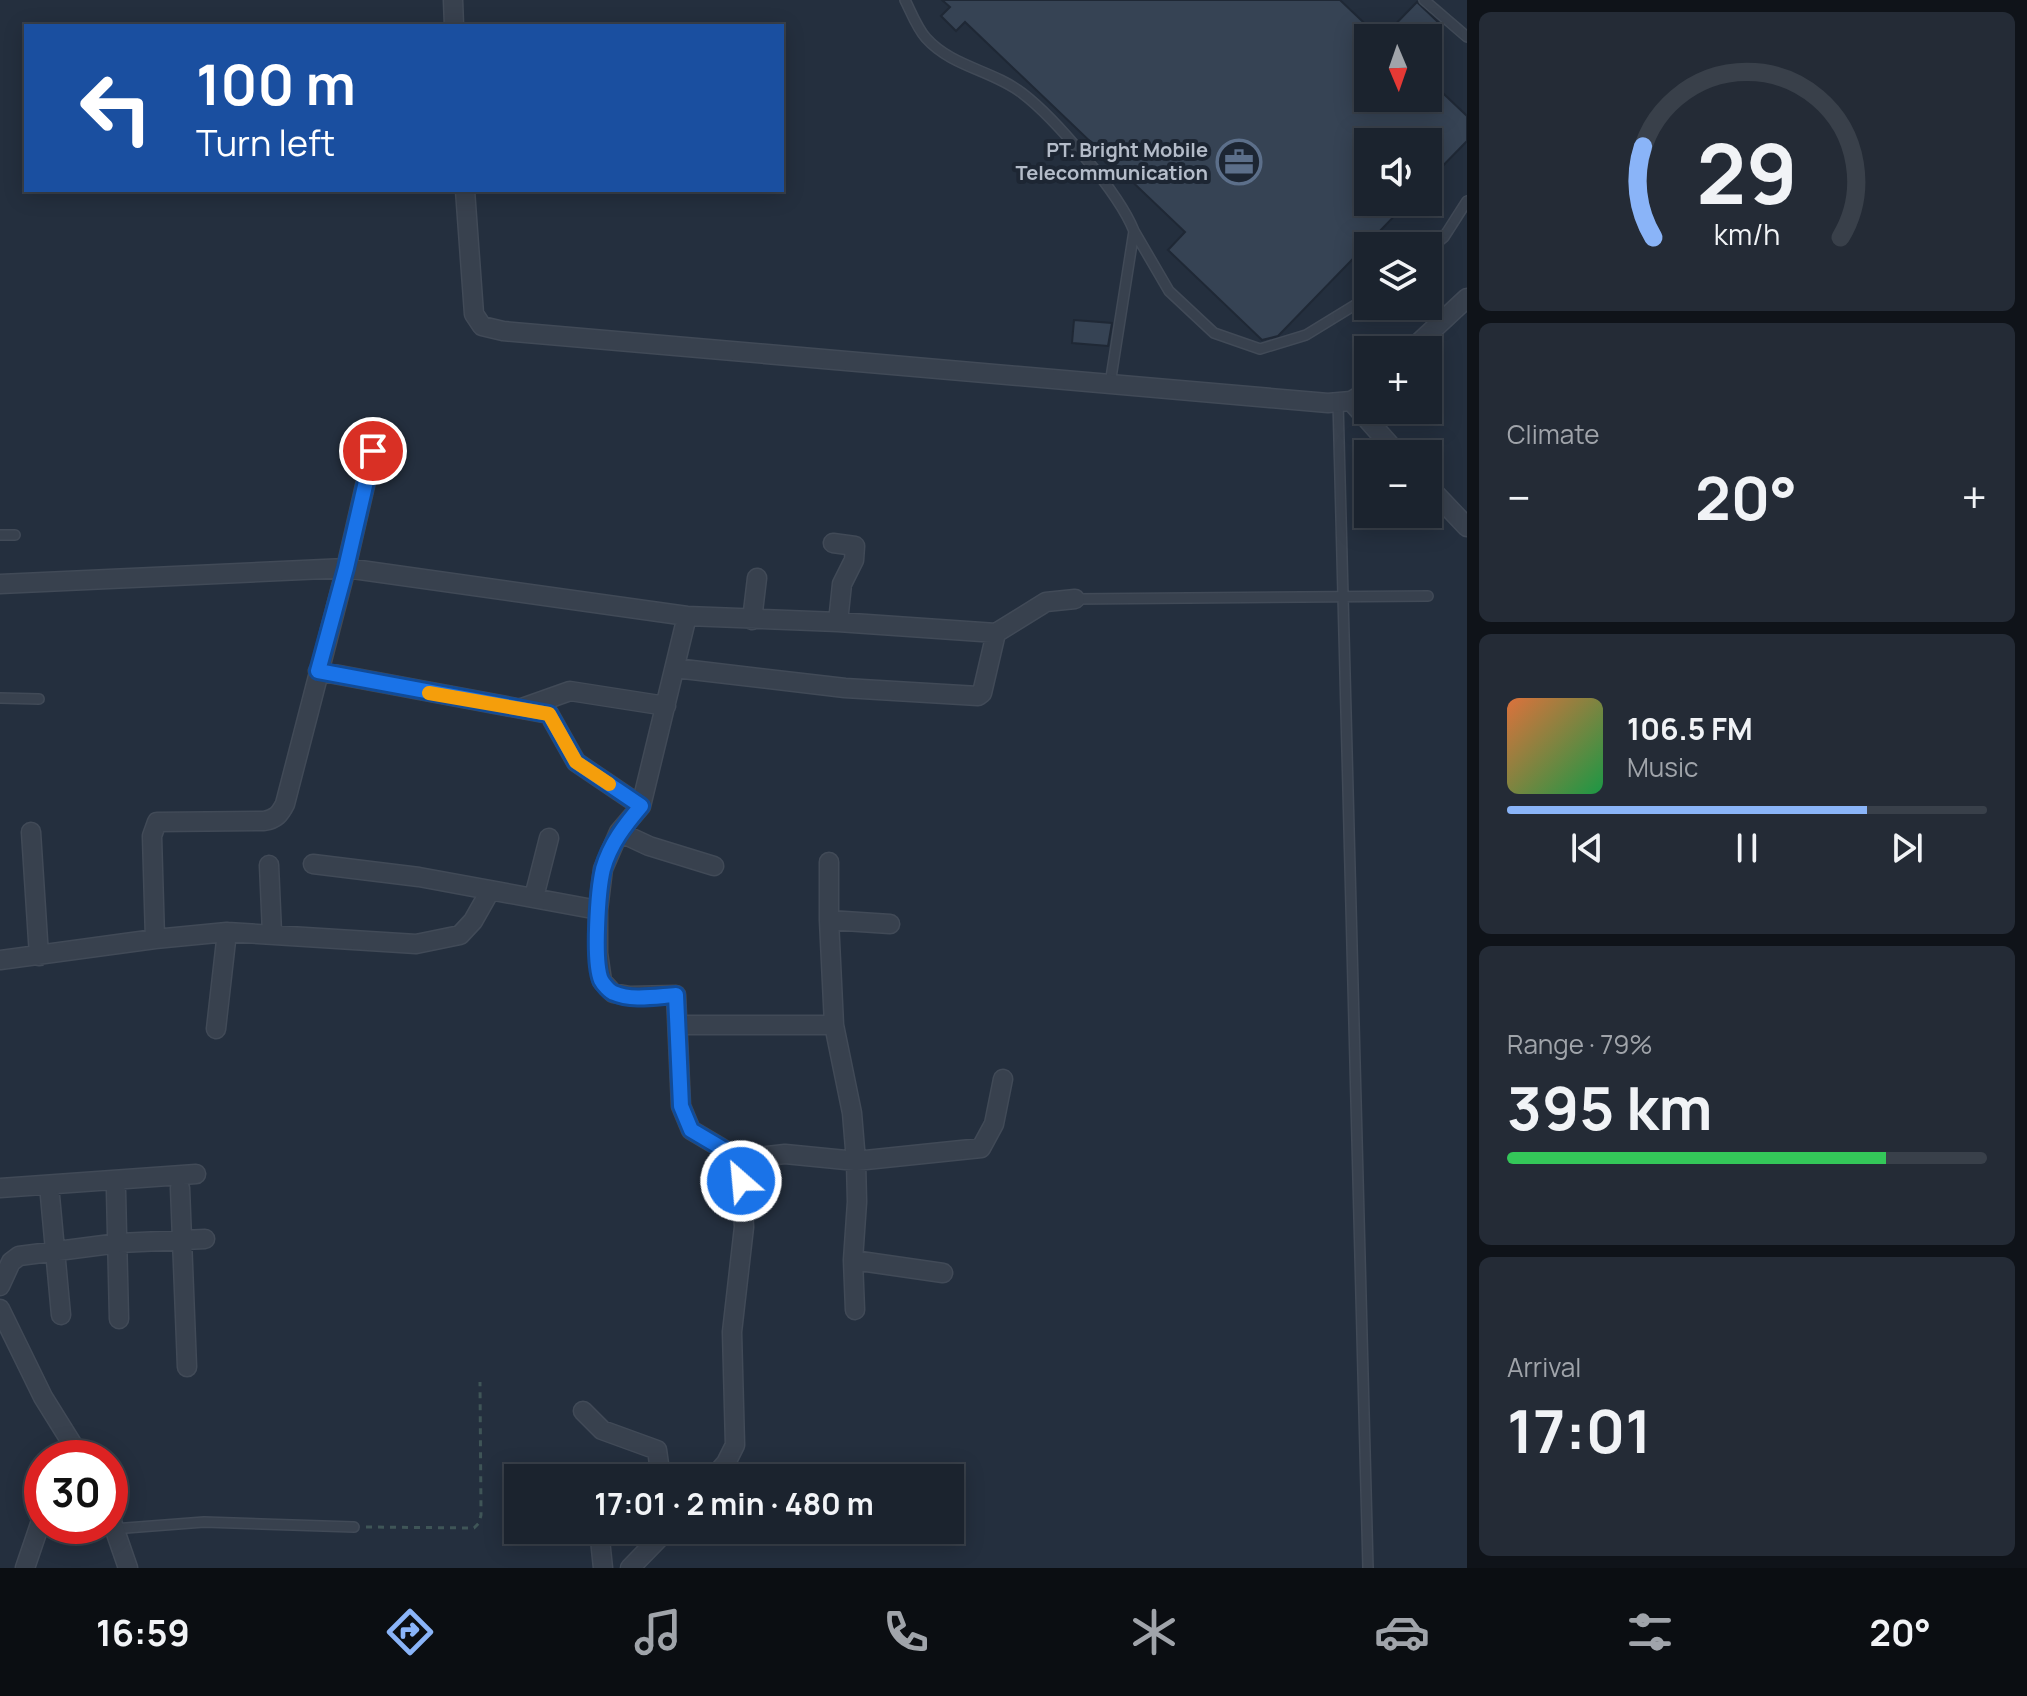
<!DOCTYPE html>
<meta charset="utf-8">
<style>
body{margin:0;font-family:Manrope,sans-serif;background:#242b36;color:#f1f3f6;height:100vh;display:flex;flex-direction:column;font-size:30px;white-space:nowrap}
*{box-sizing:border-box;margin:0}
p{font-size:26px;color:#a0a4aa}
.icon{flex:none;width:44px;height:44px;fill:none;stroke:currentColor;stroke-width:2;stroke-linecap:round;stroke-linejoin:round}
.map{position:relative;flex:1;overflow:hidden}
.details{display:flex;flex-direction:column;gap:12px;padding:12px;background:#0f1319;width:560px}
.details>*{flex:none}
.guide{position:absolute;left:24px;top:24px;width:760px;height:168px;border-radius:0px;box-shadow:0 4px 20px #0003,0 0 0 2px #39404a;background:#1a4fa0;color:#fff;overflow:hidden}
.needle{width:52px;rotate:178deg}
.controls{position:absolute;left:1354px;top:24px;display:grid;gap:16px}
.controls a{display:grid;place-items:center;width:88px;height:88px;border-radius:0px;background:#1b232e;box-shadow:0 4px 20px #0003,0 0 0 2px #39404a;font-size:40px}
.speed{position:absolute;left:24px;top:1440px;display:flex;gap:16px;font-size:40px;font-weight:700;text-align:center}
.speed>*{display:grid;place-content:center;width:104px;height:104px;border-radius:50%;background:#1b232e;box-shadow:0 4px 20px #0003,0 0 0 2px #39404a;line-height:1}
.speed .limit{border:12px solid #d22;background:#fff;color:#111}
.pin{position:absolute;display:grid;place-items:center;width:68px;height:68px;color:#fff;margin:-34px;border:4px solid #fff;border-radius:50%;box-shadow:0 2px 8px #0007}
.me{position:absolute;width:88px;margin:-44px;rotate:333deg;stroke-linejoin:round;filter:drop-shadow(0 0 6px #0008)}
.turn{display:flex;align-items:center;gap:28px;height:168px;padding:0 40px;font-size:36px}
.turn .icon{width:104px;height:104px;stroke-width:2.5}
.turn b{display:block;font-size:56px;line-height:68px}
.big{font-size:60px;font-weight:700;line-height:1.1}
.details .widget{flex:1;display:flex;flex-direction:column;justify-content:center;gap:12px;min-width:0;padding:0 28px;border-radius:12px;background:#242b36}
.details .dial{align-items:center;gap:0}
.dial svg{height:208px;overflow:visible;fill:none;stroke:#39404a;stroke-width:7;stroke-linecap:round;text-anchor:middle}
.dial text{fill:#f1f3f6;stroke:none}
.song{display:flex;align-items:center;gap:24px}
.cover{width:96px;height:96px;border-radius:12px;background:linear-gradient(135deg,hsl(20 70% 55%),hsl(140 70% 35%))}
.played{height:8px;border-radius:4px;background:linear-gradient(90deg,#8ab4f8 75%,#39404a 75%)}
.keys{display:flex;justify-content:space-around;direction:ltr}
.heat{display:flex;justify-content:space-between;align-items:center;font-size:44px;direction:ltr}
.charge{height:12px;border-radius:6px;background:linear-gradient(90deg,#34c759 79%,#39404a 0)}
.trip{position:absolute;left:504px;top:1464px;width:460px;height:80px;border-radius:0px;background:#1b232e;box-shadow:0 4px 20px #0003,0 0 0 2px #39404a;font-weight:700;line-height:80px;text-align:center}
.menu{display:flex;height:128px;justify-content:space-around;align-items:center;background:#0b0e12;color:#a0a4aa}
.menu .icon{width:56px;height:56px}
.menu .current{color:#8ab4f8}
.menu b{font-size:36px;color:#f1f3f6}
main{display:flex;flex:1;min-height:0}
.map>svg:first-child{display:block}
</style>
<main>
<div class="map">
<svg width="1467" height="1568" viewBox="0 0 1467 1568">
<rect width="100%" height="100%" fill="#242f3e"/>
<!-- building -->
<path fill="#364354" stroke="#1f2835" stroke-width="2" d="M942 0H1340L1380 38H1368V98H1428V79L1467 116V141L1428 181V142H1368V202H1408L1278 336 1262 340 1168 250 1185 232 965 22 956 31 941 16 950 7Z
M1417 2 1439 23 1424 38H1382Z
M1074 320 1112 323 1108 346 1072 343Z"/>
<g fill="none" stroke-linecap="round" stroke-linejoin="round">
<!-- lane casing -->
<g stroke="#414a57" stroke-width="12">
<path id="lane" d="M905 0C911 12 917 28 926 38 952 67 992 70 1022 93 1055 118 1119 193 1134 231
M1424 0 1467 37
M1428 250 1444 237 1467 201
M1110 384 1134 231 1169 291 1214 333 1260 349 1306 335 1368 297
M1338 401 1368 1568
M0 535H15
M1075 599 1428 596
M0 698 39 699
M113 1529 204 1522 354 1527"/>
</g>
<!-- street casing -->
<g stroke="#414a57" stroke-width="21">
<path id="street" d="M453 0 454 26
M465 190 474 314 482 326 503 331 1328 403 1351 401 1368 391
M1411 350 1467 298
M1351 401 1398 454
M1428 486 1467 527
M833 543 855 546 854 560 842 584 838 622
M0 584 346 568 687 616 838 622 996 633 1046 602 1075 599
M687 616 641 806 619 832 603 869 598 910V953L602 981 613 993 630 996 676 995 681 1106 691 1130 740 1159 785 1154 856 1161 981 1148 994 1124 1003 1079
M752 620 757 578
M675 668 845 688 978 696 982 693 996 633
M318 671 549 714 576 762 641 806
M522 708 570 691 666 706
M31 832 39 956
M619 832 649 846 714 866
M313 864 419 877 598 910
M269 865 272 933
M534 897 549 838
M829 920V862
M890 924 829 920 834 1025 852 1113 856 1161 857 1202 853 1260 943 1273
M155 939 152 836 157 822 264 821C276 819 280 814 285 804L346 568 373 451
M0 960 155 939 227 932 416 944 460 935 473 921 490 891
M679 1025H834
M216 1029 227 932
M0 1188 196 1174
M180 1188 187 1367
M116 1191 119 1319
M50 1196 61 1315
M853 1260 855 1310
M0 1286 11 1262 19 1256 119 1243 205 1239
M0 1309 43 1397 81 1458
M583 1411 602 1430 657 1450 661 1478
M713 1478 726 1463 735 1445 732 1332 744 1227 740 1159
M110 1516 128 1568
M599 1530 603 1568
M25 1568 42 1518
M630 1568 667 1530"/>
</g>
<!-- path -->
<path stroke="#3f5557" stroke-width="3" stroke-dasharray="6 6" stroke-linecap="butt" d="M366 1527 474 1528 479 1523 481 1515 480 1382"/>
<!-- lane -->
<use href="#lane" stroke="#38414e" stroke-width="9"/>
<!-- street -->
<use href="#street" stroke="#38414e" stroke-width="18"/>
</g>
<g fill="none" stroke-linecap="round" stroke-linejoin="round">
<!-- route casing -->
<g stroke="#114b97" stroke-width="20">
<path id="route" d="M373 451 346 568 318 671 549 714 576 762 641 806C625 825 610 844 603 869 598 890 593 961 601 980 603 984 610 992 614 993 631 1001 658 996 676 995L681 1106 691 1130 740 1159 741 1181"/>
</g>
<!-- route -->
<use href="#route" stroke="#1a73e8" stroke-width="14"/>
<!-- slow -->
<path stroke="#f59e0b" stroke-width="14" d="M429 693 549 714 576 762 609 784"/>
</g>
<!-- icons -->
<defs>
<g id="office-ring" transform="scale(2.3)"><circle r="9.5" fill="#1d2633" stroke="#5c6f8a" stroke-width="1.5"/><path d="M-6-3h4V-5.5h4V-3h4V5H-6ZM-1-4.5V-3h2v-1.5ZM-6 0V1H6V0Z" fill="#5c6f8a"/></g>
</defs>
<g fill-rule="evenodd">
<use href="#office-ring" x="1239" y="162"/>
</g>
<g text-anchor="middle" stroke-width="8" stroke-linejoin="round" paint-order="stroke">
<!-- poi labels -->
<g font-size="20" font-weight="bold" fill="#b4bcc9" stroke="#1d2633" text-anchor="end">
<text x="1208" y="157">PT. Bright Mobile<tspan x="1208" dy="23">Telecommunication</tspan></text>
</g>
</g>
</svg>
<div class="controls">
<a><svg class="needle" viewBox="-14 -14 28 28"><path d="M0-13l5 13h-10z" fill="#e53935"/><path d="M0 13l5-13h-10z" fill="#a0a4aa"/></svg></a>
<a><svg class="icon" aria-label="sound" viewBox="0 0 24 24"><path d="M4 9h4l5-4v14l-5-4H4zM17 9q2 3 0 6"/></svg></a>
<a><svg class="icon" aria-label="layers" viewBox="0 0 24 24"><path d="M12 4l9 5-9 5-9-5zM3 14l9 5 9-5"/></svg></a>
<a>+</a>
<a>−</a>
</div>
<div class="speed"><div class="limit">30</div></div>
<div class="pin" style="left:373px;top:451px;background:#d93025"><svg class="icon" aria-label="arrive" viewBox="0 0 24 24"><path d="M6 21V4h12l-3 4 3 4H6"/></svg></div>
<svg class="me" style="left:741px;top:1181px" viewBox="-20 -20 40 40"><circle r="17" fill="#1a73e8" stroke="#fff" stroke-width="3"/><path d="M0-11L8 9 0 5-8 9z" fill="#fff"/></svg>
<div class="trip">17:01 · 2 min · 480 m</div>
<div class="guide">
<div class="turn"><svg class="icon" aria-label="left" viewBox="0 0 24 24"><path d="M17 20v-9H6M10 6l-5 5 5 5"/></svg><div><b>100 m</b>Turn left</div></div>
</div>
</div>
<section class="details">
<div class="widget dial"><svg viewBox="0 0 100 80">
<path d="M14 69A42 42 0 1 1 86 69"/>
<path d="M14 69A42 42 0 0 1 10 34" stroke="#8ab4f8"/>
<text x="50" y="56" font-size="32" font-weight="700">29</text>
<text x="50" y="72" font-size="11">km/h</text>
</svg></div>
<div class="widget"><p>Climate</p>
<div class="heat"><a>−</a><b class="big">20°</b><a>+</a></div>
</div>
<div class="widget">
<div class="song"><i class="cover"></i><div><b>106.5 FM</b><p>Music</p></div></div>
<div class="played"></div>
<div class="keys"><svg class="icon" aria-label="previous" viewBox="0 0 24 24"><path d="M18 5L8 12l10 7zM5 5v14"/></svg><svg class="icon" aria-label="pause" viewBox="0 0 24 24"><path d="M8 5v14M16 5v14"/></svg><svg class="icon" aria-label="next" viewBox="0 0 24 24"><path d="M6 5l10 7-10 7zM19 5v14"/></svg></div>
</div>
<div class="widget"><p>Range · 79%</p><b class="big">395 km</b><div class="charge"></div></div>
<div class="widget"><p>Arrival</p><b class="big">17:01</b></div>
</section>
</main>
<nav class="menu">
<b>16:59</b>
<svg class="icon current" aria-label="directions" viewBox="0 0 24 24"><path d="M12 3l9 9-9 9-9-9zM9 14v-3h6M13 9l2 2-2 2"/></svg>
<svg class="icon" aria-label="music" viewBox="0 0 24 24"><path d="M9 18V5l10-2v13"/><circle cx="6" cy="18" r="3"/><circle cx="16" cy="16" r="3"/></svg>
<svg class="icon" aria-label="phone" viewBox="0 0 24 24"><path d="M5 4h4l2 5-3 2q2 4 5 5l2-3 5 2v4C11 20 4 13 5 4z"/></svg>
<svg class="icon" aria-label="climate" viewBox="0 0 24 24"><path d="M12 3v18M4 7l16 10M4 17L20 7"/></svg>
<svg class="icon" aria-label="car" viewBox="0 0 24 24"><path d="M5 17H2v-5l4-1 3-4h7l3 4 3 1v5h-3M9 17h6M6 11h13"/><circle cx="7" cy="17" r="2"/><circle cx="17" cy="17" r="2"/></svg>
<svg class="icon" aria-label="filters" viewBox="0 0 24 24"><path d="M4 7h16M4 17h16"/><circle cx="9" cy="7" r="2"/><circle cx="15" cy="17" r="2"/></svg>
<b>20°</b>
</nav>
